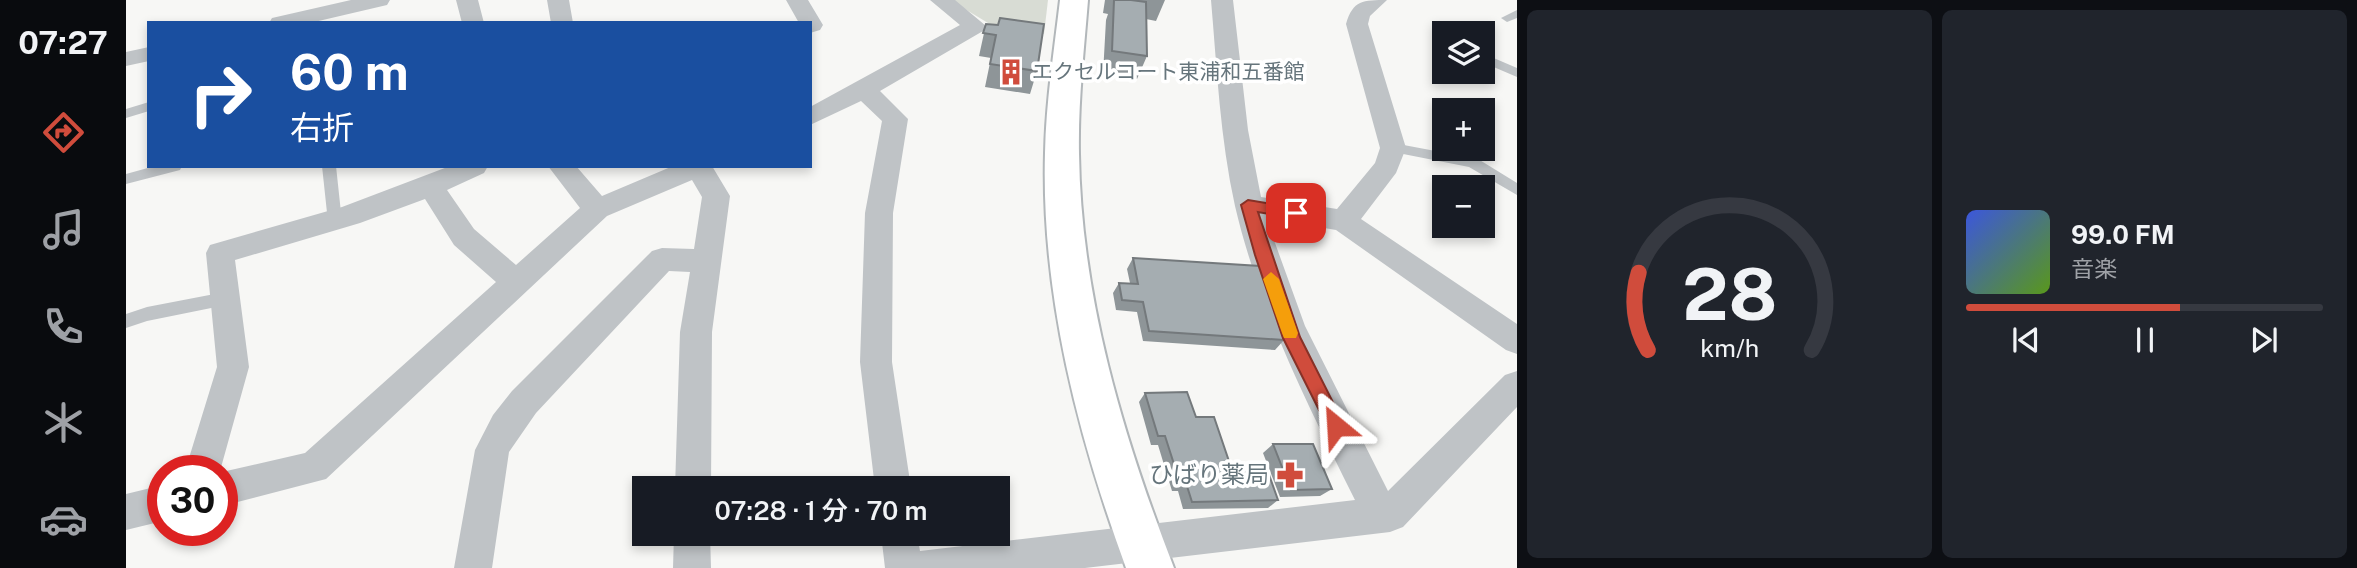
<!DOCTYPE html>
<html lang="ja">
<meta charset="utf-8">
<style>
body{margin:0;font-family:"Public Sans","Noto Sans JP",sans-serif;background:#20242c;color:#f1f3f6;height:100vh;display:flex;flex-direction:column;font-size:26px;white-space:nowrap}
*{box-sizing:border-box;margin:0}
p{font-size:23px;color:#9ea1a6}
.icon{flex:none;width:38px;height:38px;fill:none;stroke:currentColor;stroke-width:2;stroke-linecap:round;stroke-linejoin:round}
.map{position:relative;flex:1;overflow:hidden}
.side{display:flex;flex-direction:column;gap:10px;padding:10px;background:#0d0f14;width:840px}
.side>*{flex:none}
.guide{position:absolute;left:21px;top:21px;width:665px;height:147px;border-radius:0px;box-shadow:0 4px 10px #0003;background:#1a4fa0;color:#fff;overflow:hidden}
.tools{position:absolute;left:1306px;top:21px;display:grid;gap:14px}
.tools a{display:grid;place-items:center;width:63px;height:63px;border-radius:0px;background:#171b24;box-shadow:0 4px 10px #0003;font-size:35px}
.speed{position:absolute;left:21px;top:455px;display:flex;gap:14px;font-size:35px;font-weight:700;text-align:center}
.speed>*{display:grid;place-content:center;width:91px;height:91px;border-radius:50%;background:#171b24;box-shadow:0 4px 10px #0003;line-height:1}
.speed .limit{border:10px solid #d22;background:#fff;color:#111}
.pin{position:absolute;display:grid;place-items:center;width:60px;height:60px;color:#fff;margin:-30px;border-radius:14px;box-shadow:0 4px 10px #0006}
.me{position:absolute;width:77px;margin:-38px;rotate:333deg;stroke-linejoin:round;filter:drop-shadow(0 0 5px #0008)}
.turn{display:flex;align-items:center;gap:24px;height:147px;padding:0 28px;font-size:32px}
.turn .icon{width:91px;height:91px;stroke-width:2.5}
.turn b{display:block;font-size:49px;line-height:60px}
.side .tile{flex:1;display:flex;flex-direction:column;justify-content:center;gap:10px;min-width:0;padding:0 24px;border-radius:10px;background:#20242c}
.side .dial{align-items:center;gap:0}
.dial svg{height:182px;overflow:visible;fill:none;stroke:#363941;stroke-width:7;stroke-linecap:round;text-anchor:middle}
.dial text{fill:#f1f3f6;stroke:none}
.song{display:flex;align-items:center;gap:21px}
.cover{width:84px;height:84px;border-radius:10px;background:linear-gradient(135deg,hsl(230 70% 55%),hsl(90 70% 35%))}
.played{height:7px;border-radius:4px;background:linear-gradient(90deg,#d04c3c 60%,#363941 60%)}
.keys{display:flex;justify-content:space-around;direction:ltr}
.side .tiles{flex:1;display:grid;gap:10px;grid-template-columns:repeat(2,1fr)}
.trip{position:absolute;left:506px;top:476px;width:378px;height:70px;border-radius:0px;background:#171b24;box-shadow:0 4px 10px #0003;font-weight:600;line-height:70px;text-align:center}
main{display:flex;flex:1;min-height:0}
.tab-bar{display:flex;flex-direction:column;width:126px;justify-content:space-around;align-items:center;background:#090b0e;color:#9ea1a6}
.tab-bar .icon{width:49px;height:49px}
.tab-bar .active{color:#d04c3c}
.tab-bar b{font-size:32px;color:#f1f3f6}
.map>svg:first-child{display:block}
</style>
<main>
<nav class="tab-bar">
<b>07:27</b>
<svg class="icon active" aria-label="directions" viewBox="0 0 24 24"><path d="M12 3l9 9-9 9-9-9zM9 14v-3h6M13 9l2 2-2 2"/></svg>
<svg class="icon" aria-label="music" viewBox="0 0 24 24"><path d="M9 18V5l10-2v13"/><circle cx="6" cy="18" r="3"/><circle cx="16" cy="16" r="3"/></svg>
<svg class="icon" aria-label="phone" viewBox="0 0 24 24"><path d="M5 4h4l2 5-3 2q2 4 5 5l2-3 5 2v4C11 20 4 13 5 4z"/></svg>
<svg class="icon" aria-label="climate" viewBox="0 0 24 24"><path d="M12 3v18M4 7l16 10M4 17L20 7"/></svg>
<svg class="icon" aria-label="car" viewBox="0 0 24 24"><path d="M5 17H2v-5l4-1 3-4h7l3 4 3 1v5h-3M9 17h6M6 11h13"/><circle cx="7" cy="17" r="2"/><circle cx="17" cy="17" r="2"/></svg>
</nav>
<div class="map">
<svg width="1391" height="568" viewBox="0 0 1391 568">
<rect width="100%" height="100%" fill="#f7f7f5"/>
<!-- green -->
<path fill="#d8dcd4" d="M824 0H922L918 34 867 26Z"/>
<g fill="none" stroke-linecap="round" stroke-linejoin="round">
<!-- secondary casing -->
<g stroke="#b2b7ba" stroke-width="4">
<path id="secondary" d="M934 0H962C958 51 952 103 953 154 955 297 997 436 1048 568H1000C952 436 915 295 919 153 920 102 928 51 934 0Z"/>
</g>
<!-- lane -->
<path fill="#bfc3c6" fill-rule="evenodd" d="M1391 10V18L1381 22 1375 18Z
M1356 53 1391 68V77L1356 62Z
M23 102V111L0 118V109Z
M1267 143 1352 159 1391 183V195L1343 167 1262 151 1260 148 1262 145Z
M29 166H56L54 170 0 184V174Z
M196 166H210L216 222 209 228 202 222Z
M99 292 105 294 107 299 105 304 21 321 0 328V314L21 307Z"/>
<!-- street -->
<path fill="#bfc3c6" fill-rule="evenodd" d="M225 0H264L261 5 184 23H143L146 18Z
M330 0H352L358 23H336Z
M421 0H443L447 23H425Z
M660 0H682L697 25 694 30 684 33V23H673Z
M804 0H829L860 26 857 31 754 91 782 119 767 213 766 362 785 488H749L734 362 739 213 756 121 735 101 684 125V107L834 25Z
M1085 0H1107L1122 130 1135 197 1211 209 1249 163 1254 148 1220 24C1227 0 1237 0 1261 0L1244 16 1242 24 1280 148 1270 173 1235 219 1391 324V354L1380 350 1210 230 1140 218 1179 326 1262 491 1379 375 1391 371V407L1277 527 1264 532 959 568H759L755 534H791L794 551 1229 500C1182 405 1133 309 1109 206 1094 138 1091 69 1085 0Z
M23 47V61L0 66V52Z
M324 166H362L358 173 321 190 348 229 390 265 454 208 422 166H450L476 196 547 166H586L604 196 586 332 585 488H549L554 332 564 272 543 271 410 413 383 452 366 568H328L349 450 367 415 386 391 526 251 536 248 568 249 576 197 566 180 481 216 200 479 96 506V472L179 453 370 282 328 245 299 199 234 223 109 260 123 367 94 471H59L91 367 80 253 84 245 216 207Z
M37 485V521L0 530V494Z
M548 534H584L585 568H547Z"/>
<!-- secondary -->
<use href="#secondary" fill="#fff" fill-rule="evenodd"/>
</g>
<!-- wall -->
<path fill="#8e9598" d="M979 0H1039L1030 21 1020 19 1021 56 1011 79 977 74 980 20 982 14 977 13Z
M860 24 911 71 904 94 859 87 865 58 853 56Z
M1007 258 1158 340 1149 350 1017 341 1011 312 990 310 987 293 993 283H1004L1001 269Z
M1019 393 1070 417 1106 470 1152 500 1142 508 1057 509 1052 491H1046L1032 445H1025L1013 402Z
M1147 444 1206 489 1194 496 1154 497 1137 453Z"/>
<!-- building -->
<path fill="#a5adb1" stroke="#74797c" stroke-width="2" d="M988 0H1005L1020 2 1021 56 986 51Z
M874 18 918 24 911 71 864 64 870 35 857 33 860 24 872 25Z
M1007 258 1134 266 1158 340 1023 331 1017 302 996 300 993 283 1012 284Z
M1061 392 1070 417H1088L1106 470 1141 469 1152 500 1066 502 1060 483H1054L1039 436H1032L1019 393Z
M1147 444H1187L1206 489 1165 490Z"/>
<!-- route -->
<path fill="#d04c3c" stroke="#873127" stroke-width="2" d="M1122 200 1170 208 1177 213 1170 219 1132 212 1174 337 1219 426 1217 432 1210 435 1204 432 1157 338 1129 255 1115 205Z"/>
<!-- slow -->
<path fill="#f59e0b" d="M1145 272 1153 279 1172 333 1170 338H1158L1156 333 1137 279Z"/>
<!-- icons -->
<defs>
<g id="building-bare" transform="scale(2.1)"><path d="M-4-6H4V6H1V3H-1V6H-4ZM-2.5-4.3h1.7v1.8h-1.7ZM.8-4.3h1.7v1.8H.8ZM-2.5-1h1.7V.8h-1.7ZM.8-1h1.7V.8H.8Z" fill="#d04c3c" stroke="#fff" stroke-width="2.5" paint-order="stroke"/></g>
<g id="pharmacy-bare" transform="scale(2.1)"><path d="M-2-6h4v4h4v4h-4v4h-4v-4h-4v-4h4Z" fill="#d04c3c" stroke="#fff" stroke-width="2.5" paint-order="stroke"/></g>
</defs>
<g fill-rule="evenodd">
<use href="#building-bare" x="885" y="72"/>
<use href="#pharmacy-bare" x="1164" y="475"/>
</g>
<g text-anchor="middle" stroke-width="7" stroke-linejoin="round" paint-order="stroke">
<!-- far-poi labels -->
<g font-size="21" fill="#66757c" stroke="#fff" text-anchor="start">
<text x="906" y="79">エクセルコート東浦和五番館</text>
</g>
<!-- poi labels -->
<g font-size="24" fill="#66757c" stroke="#fff" text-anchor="end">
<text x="1143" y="483">ひばり薬局</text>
</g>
</g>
</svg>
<div class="tools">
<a><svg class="icon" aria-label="layers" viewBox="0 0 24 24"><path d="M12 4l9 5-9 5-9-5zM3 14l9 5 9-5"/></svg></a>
<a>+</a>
<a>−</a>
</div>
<div class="speed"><div class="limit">30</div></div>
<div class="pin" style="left:1170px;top:213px;background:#d93025"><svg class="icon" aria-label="arrive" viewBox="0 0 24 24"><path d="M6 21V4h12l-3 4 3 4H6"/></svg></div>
<svg class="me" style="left:1210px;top:426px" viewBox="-20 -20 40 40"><path d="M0-17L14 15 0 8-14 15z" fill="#d04c3c" stroke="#fff" stroke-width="4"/></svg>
<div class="trip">07:28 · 1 分 · 70 m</div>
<div class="guide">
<div class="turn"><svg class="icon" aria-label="right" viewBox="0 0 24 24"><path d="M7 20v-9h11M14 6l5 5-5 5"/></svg><div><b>60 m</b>右折</div></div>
</div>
</div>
<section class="side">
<div class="tiles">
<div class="tile dial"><svg viewBox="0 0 100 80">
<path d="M14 69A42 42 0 1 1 86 69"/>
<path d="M14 69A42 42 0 0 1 10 35" stroke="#d04c3c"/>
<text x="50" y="56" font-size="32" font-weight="700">28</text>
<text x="50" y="72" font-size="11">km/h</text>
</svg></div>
<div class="tile">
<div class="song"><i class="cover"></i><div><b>99.0 FM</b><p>音楽</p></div></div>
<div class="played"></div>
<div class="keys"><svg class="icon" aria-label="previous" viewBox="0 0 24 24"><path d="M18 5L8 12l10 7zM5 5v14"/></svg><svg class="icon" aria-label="pause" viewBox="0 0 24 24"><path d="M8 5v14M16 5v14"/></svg><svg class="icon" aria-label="next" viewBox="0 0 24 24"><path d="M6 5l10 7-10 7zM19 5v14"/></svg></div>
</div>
</div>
</section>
</main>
